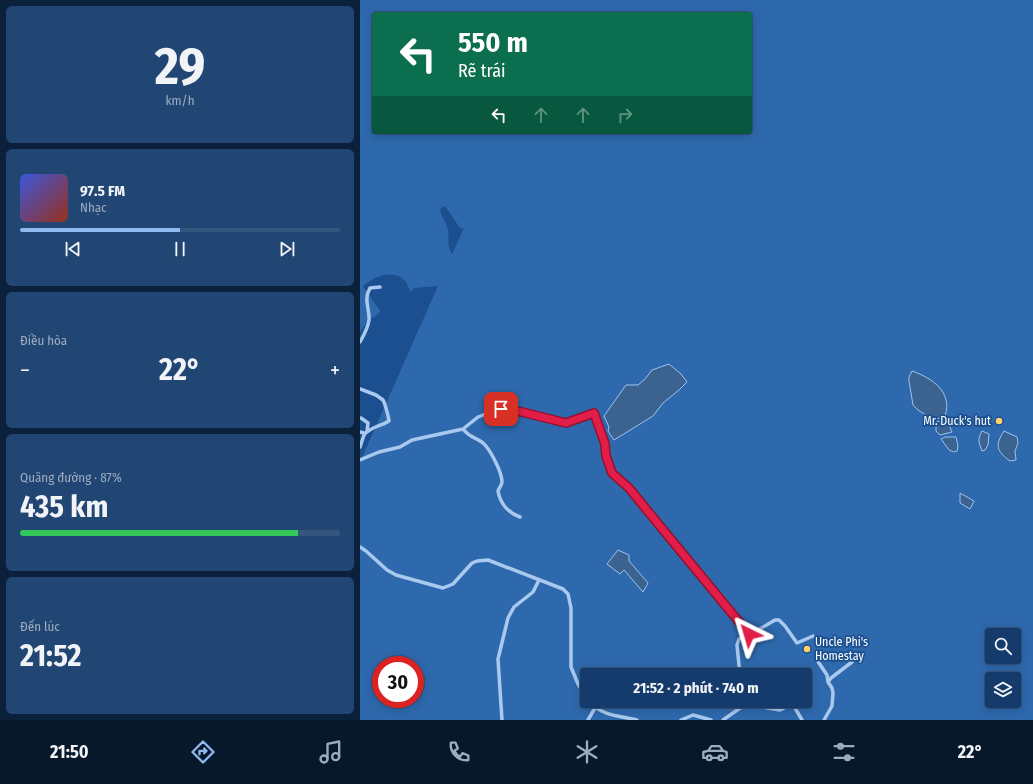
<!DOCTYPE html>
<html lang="vi">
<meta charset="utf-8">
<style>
body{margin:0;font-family:"Fira Sans Condensed",sans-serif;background:#214673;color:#f1f3f6;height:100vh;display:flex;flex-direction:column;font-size:15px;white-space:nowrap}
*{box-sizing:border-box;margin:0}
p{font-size:13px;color:#9dadc1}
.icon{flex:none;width:22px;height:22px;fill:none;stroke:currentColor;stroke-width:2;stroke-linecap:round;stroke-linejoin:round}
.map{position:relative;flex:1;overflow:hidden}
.sheet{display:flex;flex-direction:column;gap:6px;padding:6px;background:#0b203b;width:360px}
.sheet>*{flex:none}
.banner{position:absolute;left:12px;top:12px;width:380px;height:122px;border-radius:4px;box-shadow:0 2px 10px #0003,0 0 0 1px #33557e;background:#0b6e4f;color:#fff;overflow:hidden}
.tools{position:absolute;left:625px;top:628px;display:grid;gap:8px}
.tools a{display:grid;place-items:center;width:36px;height:36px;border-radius:4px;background:#143b6b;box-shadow:0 2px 10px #0003,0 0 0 1px #33557e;font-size:20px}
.speed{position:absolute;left:12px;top:656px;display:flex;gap:8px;font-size:20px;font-weight:700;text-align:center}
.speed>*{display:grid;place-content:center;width:52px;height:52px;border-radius:50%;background:#143b6b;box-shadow:0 2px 10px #0003,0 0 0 1px #33557e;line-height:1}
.speed .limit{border:6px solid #d22;background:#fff;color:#111}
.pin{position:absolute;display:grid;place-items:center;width:34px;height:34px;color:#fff;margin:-17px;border-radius:8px;box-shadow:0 2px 6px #0006}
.me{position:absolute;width:44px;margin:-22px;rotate:320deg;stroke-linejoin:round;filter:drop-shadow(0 0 3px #0008)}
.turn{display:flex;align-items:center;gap:14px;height:84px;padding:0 20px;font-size:18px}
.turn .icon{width:52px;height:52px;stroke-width:2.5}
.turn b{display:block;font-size:28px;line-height:34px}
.lanes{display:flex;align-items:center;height:38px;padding:0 20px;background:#0003;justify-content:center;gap:20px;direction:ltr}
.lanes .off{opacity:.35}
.big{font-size:30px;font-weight:700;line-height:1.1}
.sheet .tile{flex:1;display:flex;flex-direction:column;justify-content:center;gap:6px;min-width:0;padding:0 14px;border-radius:6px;background:#214673}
.sheet .dial{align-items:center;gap:0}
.dial b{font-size:52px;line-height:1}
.song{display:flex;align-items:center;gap:12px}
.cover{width:48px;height:48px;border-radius:6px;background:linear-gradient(135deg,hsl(230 70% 55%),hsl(10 70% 35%))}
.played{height:4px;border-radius:2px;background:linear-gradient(90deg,#90b9f0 50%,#33557e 50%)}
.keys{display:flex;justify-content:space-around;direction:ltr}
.heat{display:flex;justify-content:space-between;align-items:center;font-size:22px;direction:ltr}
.charge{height:6px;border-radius:3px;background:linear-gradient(90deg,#34c759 87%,#33557e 0)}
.trip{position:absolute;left:220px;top:668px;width:232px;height:40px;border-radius:4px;background:#143b6b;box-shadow:0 2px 10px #0003,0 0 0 1px #33557e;font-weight:700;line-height:40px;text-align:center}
.menu{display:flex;height:64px;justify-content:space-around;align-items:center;background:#08182b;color:#9dadc1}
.menu .icon{width:28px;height:28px}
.menu .active{color:#90b9f0}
.menu b{font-size:18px;color:#f1f3f6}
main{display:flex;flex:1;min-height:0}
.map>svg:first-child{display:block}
</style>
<main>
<section class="sheet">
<div class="tile dial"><b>29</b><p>km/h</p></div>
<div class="tile">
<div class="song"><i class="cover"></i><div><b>97.5 FM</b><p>Nhạc</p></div></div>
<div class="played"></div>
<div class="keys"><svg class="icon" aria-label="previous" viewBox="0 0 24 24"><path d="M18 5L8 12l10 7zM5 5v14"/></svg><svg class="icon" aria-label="pause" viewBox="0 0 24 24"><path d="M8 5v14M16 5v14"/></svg><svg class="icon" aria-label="next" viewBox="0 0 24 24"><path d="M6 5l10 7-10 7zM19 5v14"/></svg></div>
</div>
<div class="tile"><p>Điều hòa</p>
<div class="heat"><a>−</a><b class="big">22°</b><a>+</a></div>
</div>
<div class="tile"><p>Quãng đường · 87%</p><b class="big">435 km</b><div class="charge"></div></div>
<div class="tile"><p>Đến lúc</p><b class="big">21:52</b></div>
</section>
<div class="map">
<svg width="673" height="720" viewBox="0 0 673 720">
<rect width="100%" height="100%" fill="#1b4f8f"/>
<!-- green -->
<path fill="#2e69ad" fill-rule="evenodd" d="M0 0H673V720H0V462L78 286 54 288 50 292C49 289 48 285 46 282 35 268 14 276 3 286L20 311 15 317 9 319 0 332ZM14 14H390V132H14ZM85 206 100 228H104L92 254C85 243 91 236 87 226 84 220 81 216 80 209ZM632 635H654V657H632ZM21 665H55V699H21ZM227 675H445V701H227ZM632 679H654V701H632Z"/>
<!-- water -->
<path fill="#3c6290" stroke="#9cc4f0" d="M309 364 321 374 327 382 319 390 303 403 293 416 254 440 248 431 249 427 244 416 266 385H278L285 379 292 370Z
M552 371C572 378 593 392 585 416L574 420 558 410 553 405 549 381V377Z
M587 420 592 432 580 435 576 431V422Z
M622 431 629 434 628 445 625 450 622 451C619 442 617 440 622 431Z
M644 431 657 437 658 443 655 451 656 460 650 461C636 451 635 445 644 431Z
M585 437H596L598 446 597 451 594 452 589 450 581 439Z
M600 493 614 501 610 509 600 503Z
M258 550 269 555V561L288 583 283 592 264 570 260 574 247 564Z"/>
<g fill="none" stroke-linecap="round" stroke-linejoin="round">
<!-- street -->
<path stroke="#a9c9ee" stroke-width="3.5" d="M0 342C4 335 8 328 9 320 10 309 3 300 10 288L20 287
M0 389 16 395 23 400C25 403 29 419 29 421 20 427 11 426 4 435
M1 418 8 423 7 431
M103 429C111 439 114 436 123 443 130 449 142 472 142 482 142 485 139 488 138 491 140 503 148 513 160 517
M0 432 4 433V435L0 447
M0 460 19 452 40 447 52 440 103 429 118 417 133 411 141 409 162 412 206 423 234 413 245 443 246 456 252 473 269 488 286 509 389 634
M0 547 6 551 27 570 36 575 83 588 93 584 112 563 117 561 128 560 203 589 208 594 211 608V667L218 684 227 698
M457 660 467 675 468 682 472 688 473 693 472 706 464 720
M380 675 377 645 379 639 393 633 415 620H419L425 626 437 643 453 636
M468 682 471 678 492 662 490 657
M229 701C241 716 260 716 277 720
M383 706 402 707 420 710 430 705 435 708 442 720
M142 720 138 659 148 618 154 607 173 592 179 580
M228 720 235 708
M321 720 333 715 351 720
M363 720 383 706V701"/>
</g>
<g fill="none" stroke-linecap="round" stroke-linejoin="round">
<!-- route casing -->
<g stroke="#92132f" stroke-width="10">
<path id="route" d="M141 409 162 412 206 423 234 413 245 444 246 456 252 473 269 488 286 509 389 634"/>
</g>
<!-- route -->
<use href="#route" stroke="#e11d48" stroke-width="7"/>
</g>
<!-- markers -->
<g fill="#ffd166" stroke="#1b4f8f" stroke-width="1.5">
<circle cx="639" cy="421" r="4"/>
<circle cx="447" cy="649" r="4"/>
</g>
<g text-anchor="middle" stroke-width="3.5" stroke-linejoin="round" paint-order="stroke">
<!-- poi labels -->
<g font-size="12" fill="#fff" stroke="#1b4f8f" text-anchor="end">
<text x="631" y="425">Mr. Duck's hut</text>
<text x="455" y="646" text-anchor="start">Uncle Phi's<tspan x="455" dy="14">Homestay</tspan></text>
</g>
</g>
</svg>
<div class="tools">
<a><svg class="icon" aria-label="search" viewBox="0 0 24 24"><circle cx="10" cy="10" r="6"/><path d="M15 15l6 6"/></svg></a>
<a><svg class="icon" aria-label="layers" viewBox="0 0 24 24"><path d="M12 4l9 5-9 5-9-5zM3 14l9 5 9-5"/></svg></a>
</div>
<div class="speed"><div class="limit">30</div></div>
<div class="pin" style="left:141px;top:409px;background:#d93025"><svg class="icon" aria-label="arrive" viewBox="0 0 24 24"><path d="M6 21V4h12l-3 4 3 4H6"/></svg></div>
<svg class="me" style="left:389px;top:634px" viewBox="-20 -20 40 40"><path d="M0-17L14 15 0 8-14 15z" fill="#e11d48" stroke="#fff" stroke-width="4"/></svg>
<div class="trip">21:52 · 2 phút · 740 m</div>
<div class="banner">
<div class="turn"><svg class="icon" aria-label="left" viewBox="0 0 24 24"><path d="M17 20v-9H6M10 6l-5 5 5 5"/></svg><div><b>550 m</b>Rẽ trái</div></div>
<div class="lanes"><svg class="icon" aria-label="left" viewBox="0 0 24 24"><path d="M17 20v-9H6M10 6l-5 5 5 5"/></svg><svg class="icon off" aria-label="ahead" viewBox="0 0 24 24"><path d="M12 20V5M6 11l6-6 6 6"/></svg><svg class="icon off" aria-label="ahead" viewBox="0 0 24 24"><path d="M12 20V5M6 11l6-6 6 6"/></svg><svg class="icon off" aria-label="right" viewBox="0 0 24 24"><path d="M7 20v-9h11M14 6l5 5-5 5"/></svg></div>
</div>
</div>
</main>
<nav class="menu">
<b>21:50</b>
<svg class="icon active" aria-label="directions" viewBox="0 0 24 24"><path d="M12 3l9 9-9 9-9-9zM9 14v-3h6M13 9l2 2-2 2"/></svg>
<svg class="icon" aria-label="music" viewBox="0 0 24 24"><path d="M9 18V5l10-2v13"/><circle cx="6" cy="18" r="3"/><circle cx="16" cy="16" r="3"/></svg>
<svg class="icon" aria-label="phone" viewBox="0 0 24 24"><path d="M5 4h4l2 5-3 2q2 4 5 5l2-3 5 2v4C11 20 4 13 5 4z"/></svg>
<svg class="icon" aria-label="climate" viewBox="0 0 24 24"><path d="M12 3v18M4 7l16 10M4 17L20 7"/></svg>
<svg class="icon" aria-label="car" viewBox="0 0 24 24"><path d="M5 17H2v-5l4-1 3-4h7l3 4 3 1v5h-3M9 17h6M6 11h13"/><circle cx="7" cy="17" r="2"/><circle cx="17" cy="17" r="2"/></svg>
<svg class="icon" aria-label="filters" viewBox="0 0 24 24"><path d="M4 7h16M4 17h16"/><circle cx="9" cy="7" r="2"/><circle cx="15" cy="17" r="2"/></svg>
<b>22°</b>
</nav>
